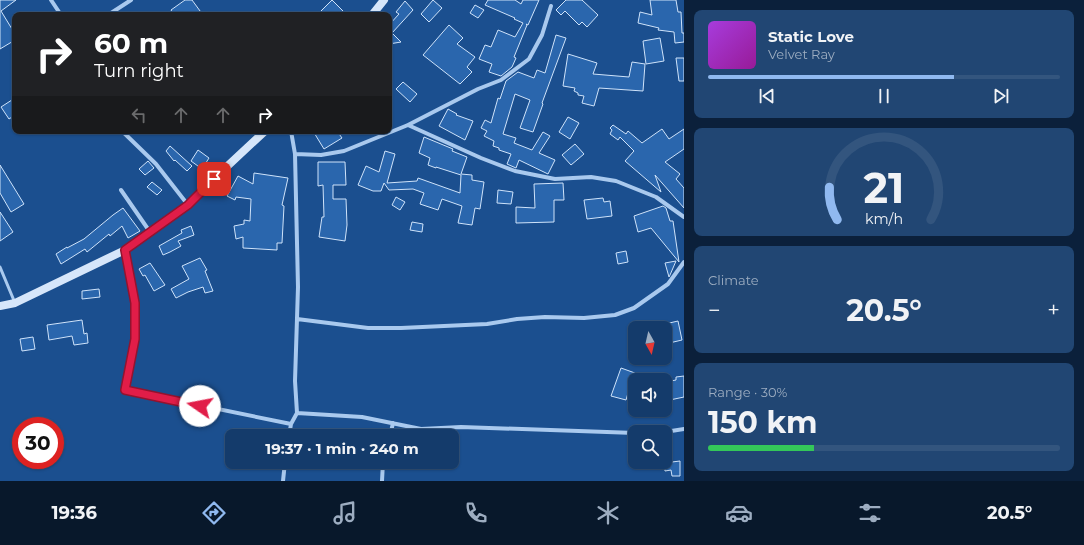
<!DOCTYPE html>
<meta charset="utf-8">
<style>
body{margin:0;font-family:Montserrat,sans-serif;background:#214673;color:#f1f3f6;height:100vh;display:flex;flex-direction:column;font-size:15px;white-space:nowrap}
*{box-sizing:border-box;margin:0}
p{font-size:13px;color:#9dadc1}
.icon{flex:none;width:22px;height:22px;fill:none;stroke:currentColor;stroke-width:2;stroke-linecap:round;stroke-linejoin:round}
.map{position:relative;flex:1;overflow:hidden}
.details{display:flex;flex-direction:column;gap:10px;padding:10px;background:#0b203b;width:400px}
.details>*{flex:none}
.banner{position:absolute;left:12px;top:12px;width:380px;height:122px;border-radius:8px;box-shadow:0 1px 3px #0004,0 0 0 1px #33557e;background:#202124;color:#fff;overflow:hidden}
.needle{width:26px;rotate:172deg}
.buttons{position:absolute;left:628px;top:321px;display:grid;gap:8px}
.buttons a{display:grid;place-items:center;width:44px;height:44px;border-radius:8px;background:#143b6b;box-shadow:0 1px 3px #0004,0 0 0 1px #33557e;font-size:20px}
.speed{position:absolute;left:12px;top:417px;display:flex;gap:8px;font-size:20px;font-weight:700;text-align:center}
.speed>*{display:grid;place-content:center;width:52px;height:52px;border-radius:50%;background:#143b6b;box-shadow:0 1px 3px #0004,0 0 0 1px #33557e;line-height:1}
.speed .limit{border:6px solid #d22;background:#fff;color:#111}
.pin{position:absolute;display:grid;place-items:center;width:34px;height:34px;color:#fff;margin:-17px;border-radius:8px;box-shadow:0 2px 6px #0006}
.me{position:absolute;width:44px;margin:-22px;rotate:282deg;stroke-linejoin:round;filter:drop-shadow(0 0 3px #0008)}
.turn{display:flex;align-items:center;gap:14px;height:84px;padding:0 16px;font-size:18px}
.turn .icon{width:52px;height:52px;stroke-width:2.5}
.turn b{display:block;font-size:28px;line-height:34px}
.lanes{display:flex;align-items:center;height:38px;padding:0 16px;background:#0003;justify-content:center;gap:20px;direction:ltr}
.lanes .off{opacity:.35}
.big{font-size:30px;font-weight:700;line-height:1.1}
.details .card{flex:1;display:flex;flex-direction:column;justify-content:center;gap:6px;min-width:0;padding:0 14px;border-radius:8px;background:#214673}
.details .dial{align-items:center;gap:0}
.dial svg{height:104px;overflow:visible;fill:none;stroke:#33557e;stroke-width:7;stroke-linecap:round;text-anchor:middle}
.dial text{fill:#f1f3f6;stroke:none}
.song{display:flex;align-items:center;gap:12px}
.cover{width:48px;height:48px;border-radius:6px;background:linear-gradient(135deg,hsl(280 70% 55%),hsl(300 70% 35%))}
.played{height:4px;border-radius:2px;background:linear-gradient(90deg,#90b9f0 70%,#33557e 70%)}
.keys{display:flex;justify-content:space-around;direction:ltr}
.heat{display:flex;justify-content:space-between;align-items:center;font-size:22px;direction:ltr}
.charge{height:6px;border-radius:3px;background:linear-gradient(90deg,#34c759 30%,#33557e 0)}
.trip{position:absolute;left:225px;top:429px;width:234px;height:40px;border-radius:8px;background:#143b6b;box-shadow:0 1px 3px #0004,0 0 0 1px #33557e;font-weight:700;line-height:40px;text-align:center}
.menu{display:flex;height:64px;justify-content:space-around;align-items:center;background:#08182b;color:#9dadc1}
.menu .icon{width:28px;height:28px}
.menu .active{color:#90b9f0}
.menu b{font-size:18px;color:#f1f3f6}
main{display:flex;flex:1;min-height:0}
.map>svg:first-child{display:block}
</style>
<main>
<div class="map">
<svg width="684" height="481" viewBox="0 0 684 481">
<rect width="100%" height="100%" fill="#1b4f8f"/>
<!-- building -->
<path fill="#2a66ad" stroke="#cfe3fa" d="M0 0H16L1 11 15 34V40L0 49Z
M185 0H192L203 15H174L171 10Z
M332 0 347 15H317Z
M433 0 442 8 429 22 421 14Z
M488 0H515L521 4 523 0H539L528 25 526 24 527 25 514 57 516 58 512 67 501 76 489 72 492 64 479 59 485 45 491 47 498 30 515 37 523 23 514 19 515 18 485 5Z
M566 0H582L598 15 587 27 582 22 579 25 565 11 561 15 556 10Z
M650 0H676L678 12H681L682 33H684V42L675 43 674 32 658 30 659 28 638 23 640 12 652 15Z
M405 1 413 10 392 33 401 42 389 44V25L399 14 396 12Z
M475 5 484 10 478 18 470 13Z
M449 25 463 38 457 44 475 57 467 67 472 72 460 84 423 55Z
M556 35 566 38 542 103 543 104 533 132 520 128 530 100 515 94 503 134 516 138 514 143 532 150 543 132 550 136 539 153 555 160 548 174 519 160 516 168 507 164 511 154 499 150V148L493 146 494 141 484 136 487 131 481 128 485 120 491 123 498 98 500 99 506 81 518 72 534 78 537 70 545 73Z
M660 38 664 61 646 64 643 41Z
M568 54 597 63 593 74 629 77 632 62 645 64 643 91 599 88 594 106 582 103 584 96 578 95V93L574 91 575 88 563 86Z
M676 58H684V81H679Z
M403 82 417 94 410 102 396 89Z
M15 98V115L9 119 1 107Z
M448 109 457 114 456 115 473 121 465 140 439 126Z
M568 117 579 123 570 139 559 132Z
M613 125 626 134 628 131 642 143 662 129 669 139 684 129V149L665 162 680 174 676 179 684 188V208L655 175 661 192 625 161 634 151 620 137 618 140 610 134 612 130 610 128Z
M313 131H337L342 138 324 149Z
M424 137 453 149 452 151 467 157 461 174 472 175V180L484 182 480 209 475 208 472 225 458 223 462 206 442 199 438 210 420 204 424 193 413 189 389 190 384 183 381 191H373L358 185 366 166 379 172 385 151 395 154 387 183 417 181 418 178 460 193 461 175 436 167V168L428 165 430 158 419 153Z
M575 144 584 154 571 165 562 155Z
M170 146 192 166 187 171 175 160 174 161 166 151Z
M198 150 209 158 202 169 191 161Z
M148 161 154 168 145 175 139 169Z
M318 162H345L346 185H333V199H346L347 225 345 241 319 237 322 217H324L323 185 318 186Z
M0 165 24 204 11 212 0 193Z
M254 173 288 178 282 205 284 206 282 243H277V250L243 248V237L236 239 234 226 244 224V220L250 221 251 199 236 197 235 200 227 196 238 176 253 184Z
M152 182 162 190 157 195 147 187Z
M563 183 564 200H554V222L516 223V207L535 208 534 184Z
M498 190 513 192 511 204 497 203Z
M396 197 405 202 400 210 392 205Z
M603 198 604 202 610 201 612 216 587 219 584 200Z
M663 206 666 208 670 221H673L679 262 651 228 638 232 634 216Z
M123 208 140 231 128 238 122 226 110 236 109 234 87 252 85 249 61 264 56 254 67 247V248L84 239 113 215Z
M0 212 13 232 0 241Z
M412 222 423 224 422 232 410 230Z
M191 226 194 235 178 241 181 246 170 252 163 255 159 246 182 233 181 230Z
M626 251 628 262 618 264 616 253Z
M200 258 207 270 205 271 213 291 205 293 203 287 188 292 176 298 171 289 189 279 182 266Z
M676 261 670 275 669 277 665 263Z
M150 263 165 285 154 291 145 275 143 276 139 269Z
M99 289 100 297 82 299V291Z
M82 320 84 334 87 333 88 343 74 345 72 336 49 340 47 325Z
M678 321 682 340 665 344V324Z
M33 337 35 349 22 351 20 339Z
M621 368 635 373V394L628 393 626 400 611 396Z
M684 376V397L665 401V382L676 380V377Z
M680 461V476H672L671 470 665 471 664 463Z"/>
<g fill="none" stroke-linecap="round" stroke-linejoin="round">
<!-- lane -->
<path stroke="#a9c9ee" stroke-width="3" d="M0 267 15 303"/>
<!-- street -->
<path stroke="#a9c9ee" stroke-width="4" d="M51 0 61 15
M108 15 131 0
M408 125 481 158 515 171 555 179 591 177 616 181 656 197 684 217
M122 131 156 164 188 205
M295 154 321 155 344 151 408 125 478 89 501 80 529 59 542 35 551 6
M121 190 150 232
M125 250 135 303V339L125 390 291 424
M297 319 368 328H401L487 324 517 319 545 317 584 318 615 315 634 308 668 284 684 262
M297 413 362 417 421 429 461 427 635 433
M665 432 684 429
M289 436 291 424 297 413 295 381 298 287 295 154 291 131
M390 436 393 423
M283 481 285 462
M382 481 383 462"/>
<!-- secondary -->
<path stroke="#d6e6fa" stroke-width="8" d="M372 15 384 0
M0 306 15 303 125 250 188 205 205 187 265 131"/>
</g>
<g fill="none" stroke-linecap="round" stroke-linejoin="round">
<!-- route casing -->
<g stroke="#92132f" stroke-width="10">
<path id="route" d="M200 406 125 390 135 339V303L125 250 188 205 214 179"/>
</g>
<!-- route -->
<use href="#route" stroke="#e11d48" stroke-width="7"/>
</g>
</svg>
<div class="buttons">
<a><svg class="needle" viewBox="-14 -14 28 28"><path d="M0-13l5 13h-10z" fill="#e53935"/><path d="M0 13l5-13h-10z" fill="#9dadc1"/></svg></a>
<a><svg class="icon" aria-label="sound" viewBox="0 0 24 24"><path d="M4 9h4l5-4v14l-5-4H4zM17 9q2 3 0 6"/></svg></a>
<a><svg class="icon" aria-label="search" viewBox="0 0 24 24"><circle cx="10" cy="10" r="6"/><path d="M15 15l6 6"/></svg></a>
</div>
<div class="speed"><div class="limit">30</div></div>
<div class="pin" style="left:214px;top:179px;background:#d93025"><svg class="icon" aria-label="arrive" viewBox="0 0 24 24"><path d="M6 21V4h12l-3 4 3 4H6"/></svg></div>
<svg class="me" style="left:200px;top:406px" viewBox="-20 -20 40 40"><circle r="19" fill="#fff"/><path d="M0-13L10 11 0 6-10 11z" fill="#e11d48"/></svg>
<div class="trip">19:37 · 1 min · 240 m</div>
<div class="banner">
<div class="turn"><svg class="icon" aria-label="right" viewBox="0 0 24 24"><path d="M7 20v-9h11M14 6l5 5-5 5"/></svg><div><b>60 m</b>Turn right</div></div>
<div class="lanes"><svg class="icon off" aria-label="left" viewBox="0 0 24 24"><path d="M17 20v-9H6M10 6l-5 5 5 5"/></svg><svg class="icon off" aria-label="ahead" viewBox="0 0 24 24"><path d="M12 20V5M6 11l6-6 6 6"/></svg><svg class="icon off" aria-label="ahead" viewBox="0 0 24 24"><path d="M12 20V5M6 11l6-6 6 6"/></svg><svg class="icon" aria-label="right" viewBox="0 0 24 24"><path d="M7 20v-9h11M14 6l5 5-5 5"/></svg></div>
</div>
</div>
<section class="details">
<div class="card">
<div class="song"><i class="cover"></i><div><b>Static Love</b><p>Velvet Ray</p></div></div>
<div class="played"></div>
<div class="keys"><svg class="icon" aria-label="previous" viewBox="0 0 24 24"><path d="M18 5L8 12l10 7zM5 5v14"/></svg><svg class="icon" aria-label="pause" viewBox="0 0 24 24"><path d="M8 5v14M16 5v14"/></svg><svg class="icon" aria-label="next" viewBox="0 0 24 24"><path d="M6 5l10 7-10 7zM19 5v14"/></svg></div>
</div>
<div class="card dial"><svg viewBox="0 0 100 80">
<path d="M14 69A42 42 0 1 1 86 69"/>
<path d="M14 69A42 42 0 0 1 8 44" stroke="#90b9f0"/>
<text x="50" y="56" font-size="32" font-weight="700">21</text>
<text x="50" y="72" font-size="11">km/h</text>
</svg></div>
<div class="card"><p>Climate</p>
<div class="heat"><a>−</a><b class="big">20.5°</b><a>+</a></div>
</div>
<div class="card"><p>Range · 30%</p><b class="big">150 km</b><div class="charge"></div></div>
</section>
</main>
<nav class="menu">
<b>19:36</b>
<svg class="icon active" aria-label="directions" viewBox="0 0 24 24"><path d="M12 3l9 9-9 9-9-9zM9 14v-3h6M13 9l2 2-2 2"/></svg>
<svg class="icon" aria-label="music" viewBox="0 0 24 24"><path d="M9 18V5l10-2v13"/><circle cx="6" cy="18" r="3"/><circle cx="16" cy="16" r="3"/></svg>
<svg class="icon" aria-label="phone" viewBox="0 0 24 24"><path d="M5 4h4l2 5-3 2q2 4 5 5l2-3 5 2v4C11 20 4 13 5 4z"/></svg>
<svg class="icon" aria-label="climate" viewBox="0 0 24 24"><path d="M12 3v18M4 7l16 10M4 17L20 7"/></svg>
<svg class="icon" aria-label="car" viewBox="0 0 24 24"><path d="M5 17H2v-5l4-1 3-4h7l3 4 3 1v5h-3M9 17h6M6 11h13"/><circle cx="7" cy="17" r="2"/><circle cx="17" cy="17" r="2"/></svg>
<svg class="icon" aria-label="filters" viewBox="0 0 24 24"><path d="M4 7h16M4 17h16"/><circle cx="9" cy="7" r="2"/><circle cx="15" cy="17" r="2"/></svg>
<b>20.5°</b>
</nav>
